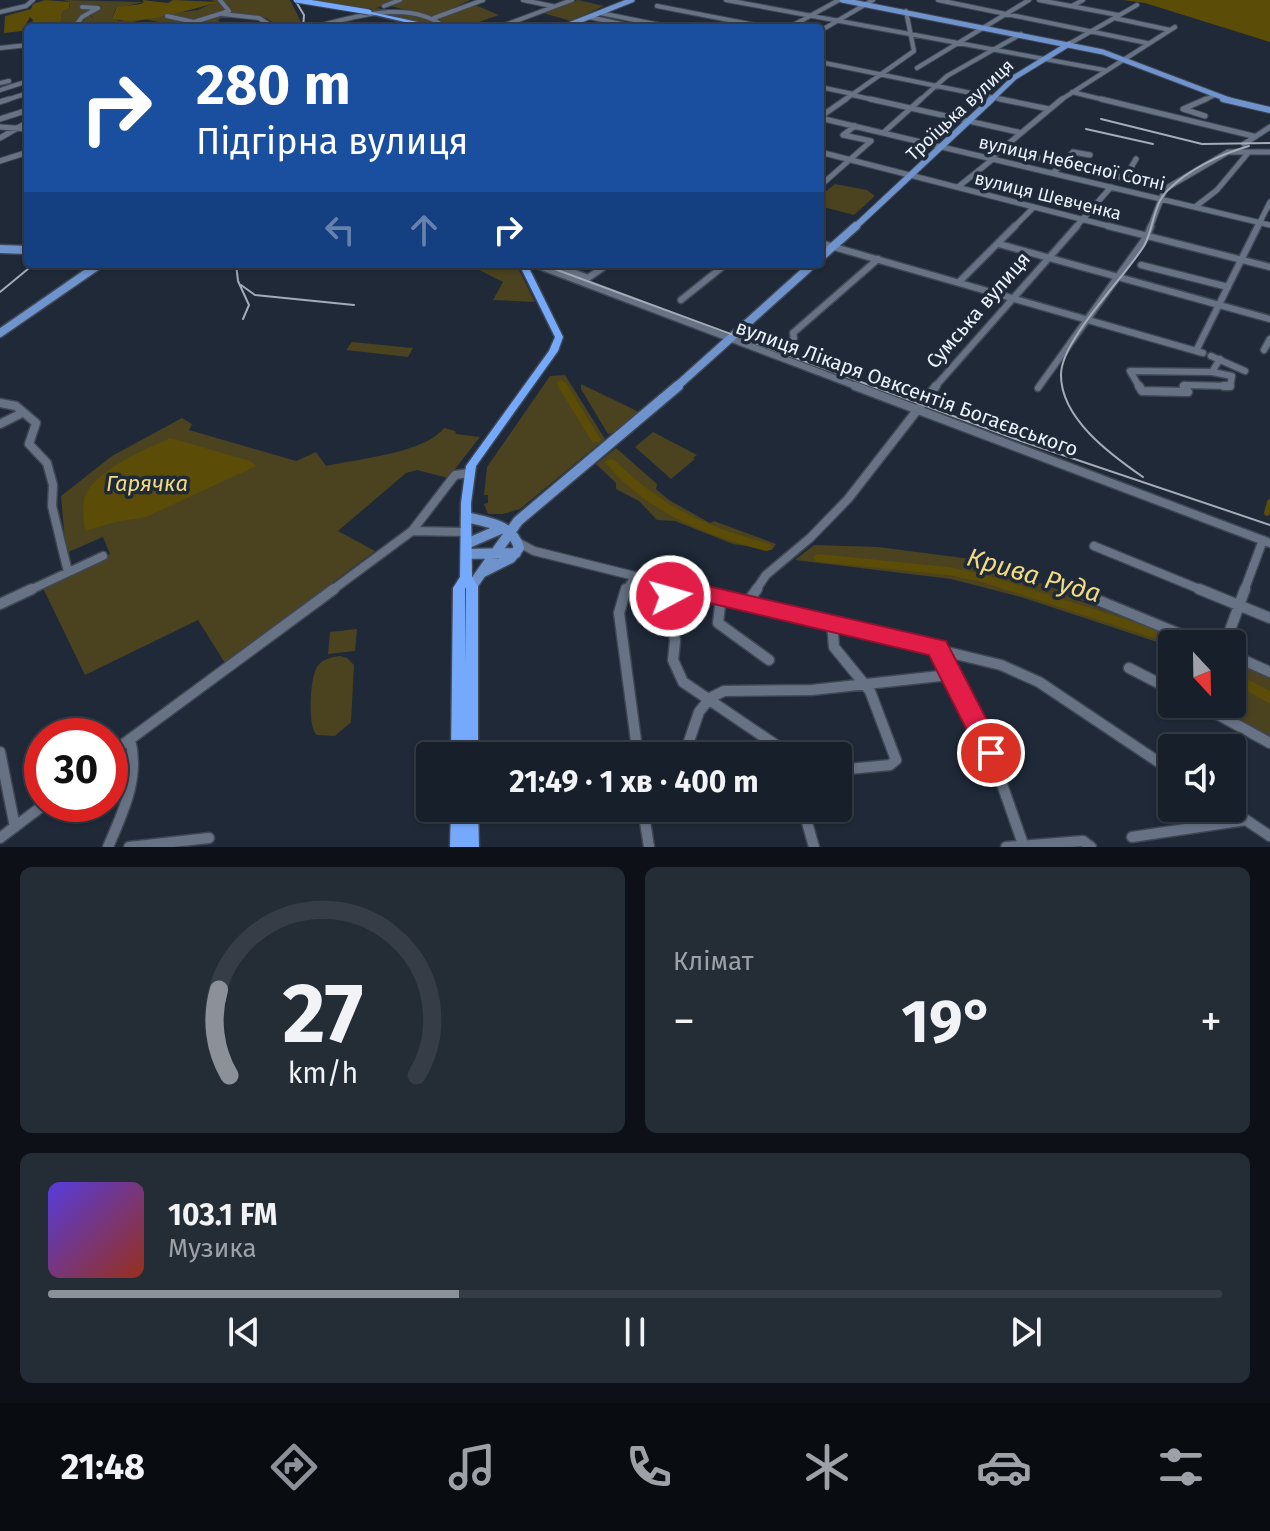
<!DOCTYPE html>
<html lang="uk">
<meta charset="utf-8">
<style>
body{margin:0;font-family:"Fira Sans",sans-serif;background:#242c36;color:#f1f3f6;height:100vh;display:flex;flex-direction:column;font-size:30px;white-space:nowrap}
*{box-sizing:border-box;margin:0}
p{font-size:26px;color:#9ea2a8}
.icon{flex:none;width:44px;height:44px;fill:none;stroke:currentColor;stroke-width:2;stroke-linecap:round;stroke-linejoin:round}
.map{position:relative;height:847px;overflow:hidden}
.drawer{display:flex;flex-direction:column;gap:20px;padding:20px;background:#0d1117;flex:1}
.drawer>*{flex:none}
.banner{position:absolute;left:24px;top:24px;width:800px;height:244px;border-radius:8px;box-shadow:0 2px 6px #0004,0 0 0 2px #363d47;background:#1a4fa0;color:#fff;overflow:hidden}
.needle{width:52px;rotate:158deg}
.fabs{position:absolute;left:1158px;top:630px;display:grid;gap:16px}
.fabs a{display:grid;place-items:center;width:88px;height:88px;border-radius:8px;background:#171f2a;box-shadow:0 2px 6px #0004,0 0 0 2px #363d47;font-size:40px}
.speed{position:absolute;left:24px;top:718px;display:flex;gap:16px;font-size:40px;font-weight:700;text-align:center}
.speed>*{display:grid;place-content:center;width:104px;height:104px;border-radius:50%;background:#171f2a;box-shadow:0 2px 6px #0004,0 0 0 2px #363d47;line-height:1}
.speed .limit{border:12px solid #d22;background:#fff;color:#111}
.pin{position:absolute;display:grid;place-items:center;width:68px;height:68px;color:#fff;margin:-34px;border:4px solid #fff;border-radius:50%;box-shadow:0 2px 8px #0007}
.me{position:absolute;width:88px;margin:-44px;rotate:84deg;stroke-linejoin:round;filter:drop-shadow(0 0 6px #0008)}
.turn{display:flex;align-items:center;gap:28px;height:168px;padding:0 40px;font-size:36px}
.turn .icon{width:104px;height:104px;stroke-width:2.5}
.turn b{display:block;font-size:56px;line-height:68px}
.lanes{display:flex;align-items:center;height:76px;padding:0 40px;background:#0003;justify-content:center;gap:40px;direction:ltr}
.lanes .off{opacity:.35}
.big{font-size:60px;font-weight:700;line-height:1.1}
.drawer .tile{flex:1;display:flex;flex-direction:column;justify-content:center;gap:12px;min-width:0;padding:0 28px;border-radius:12px;background:#242c36}
.drawer .dial{align-items:center;gap:0}
.dial svg{height:208px;overflow:visible;fill:none;stroke:#363d47;stroke-width:7;stroke-linecap:round;text-anchor:middle}
.dial text{fill:#f1f3f6;stroke:none}
.song{display:flex;align-items:center;gap:24px}
.cover{width:96px;height:96px;border-radius:12px;background:linear-gradient(135deg,hsl(250 70% 55%),hsl(10 70% 35%))}
.played{height:8px;border-radius:4px;background:linear-gradient(90deg,#8c9099 35%,#363d47 35%)}
.keys{display:flex;justify-content:space-around;direction:ltr}
.heat{display:flex;justify-content:space-between;align-items:center;font-size:44px;direction:ltr}
.drawer .tiles{flex:1;display:grid;gap:20px;grid-template-columns:1fr 1fr}
.tile:last-child{grid-column:span 2}
.trip{position:absolute;left:416px;top:742px;width:436px;height:80px;border-radius:8px;background:#171f2a;box-shadow:0 2px 6px #0004,0 0 0 2px #363d47;font-weight:700;line-height:80px;text-align:center}
.tabs{display:flex;height:128px;justify-content:space-around;align-items:center;background:#090c11;color:#9ea2a8}
.tabs .icon{width:56px;height:56px}
.tabs .selected{color:#8c9099}
.tabs b{font-size:36px;color:#f1f3f6}
.map>svg:first-child{display:block}
</style>
<div class="map">
<svg width="1270" height="847" viewBox="0 0 1270 847">
<rect width="100%" height="100%" fill="#1f2938"/>
<!-- green -->
<path fill="#4b4220" d="M64 0 144 2 116 8 112 17 119 21 198 10 215 2 211 0H218L228 11 217 16 228 15 231 11 221 0H290L301 22 300 26H278L266 18 242 15 249 18H221L218 20 220 22 206 24 189 21 195 24 147 28 168 24 144 19 123 25 144 22 156 24 128 28H76L83 17 89 15 94 19 89 13 81 15 73 28H53L60 26 62 12 70 7V2Z
M300 0H470L435 17 386 5 376 8 431 18 433 20 427 25 368 11 372 9Z
M578 0 604 6 571 21 543 13Z
M473 4 499 15C478 21 456 37 438 18Z
M835 184 867 190 875 196 854 215 820 206V196Z
M467 264H516L535 302 493 300 503 282Z
M352 342 413 348 408 357 346 350Z
M565 375 605 439 520 509 503 514H488L484 504 488 503V495H484L487 467 550 376Z
M581 384 637 411 638 413 614 433 608 434 581 389Z
M182 418 192 424 189 430 296 461 316 452 326 466C357 459 425 453 444 428L455 431 456 434 480 437 448 478 417 470 406 473 338 531 375 551 225 663 198 620 85 675 43 588 110 554 103 537 66 553 61 496 112 456Z
M653 432 697 455 693 458 695 459 671 479 635 447Z
M616 448 657 484 656 489 669 500 710 523 714 521 776 544 772 550 733 544 675 521 657 520 639 501 616 489V483L596 464Z
M814 545 878 547 971 559 1065 592 1069 597 1127 618 1130 615 1200 644H1172V647L1021 597 951 579 795 560Z
M357 629 355 651 328 654 330 632Z
M340 656 347 658 354 665 351 722 335 736 317 735C307 727 310 678 317 667 322 659 332 657 340 656Z
M1232 657 1270 674V741L1203 704H1232Z"/>
<!-- water -->
<path fill="#5b4d08" d="M45 0 70 2 69 8 62 12 60 27 30 28 33 20 30 17 22 31 4 33 5 16 31 9 33 4Z
M142 0 168 3 173 0 218 2C197 8 132 28 112 18L117 7 141 4 144 2Z
M1123 0H1270V42L1145 3Z
M170 438 250 461 256 466 146 517 115 522 85 531C84 520 81 504 86 494 99 468 145 450 170 438Z"/>
<g fill="none" stroke-linecap="round" stroke-linejoin="round">
<!-- canal -->
<path stroke="#5b4d08" stroke-width="6" d="M1267 513 1270 502"/>
<!-- river -->
<path fill="#5b4d08" fill-rule="evenodd" d="M561 380 566 383 601 440 600 442H592L591 440 556 383Z
M610 459 614 460C664 508 704 526 770 544L772 547 770 550 766 551C706 536 645 511 605 462Z
M819 554 948 567 983 574 1191 640 1192 644H1172L982 582 948 575 819 562 815 561 813 558 815 555Z
M1232 671 1270 691V704L1232 682Z"/>
<!-- minor-far4 casing -->
<g stroke="#3f4754" stroke-width="6">
<path id="minor-far4" d="M523 0 552 6
M726 0 1104 70
M938 0 1147 43
M1039 0 1118 15
M384 6 400 0
M657 6 770 28
M1072 6 1083 0
M0 12 26 6 33 0
M600 13 675 28
M223 14 259 18 273 27
M167 16 194 22
M589 17 640 28
M434 18 483 0
M1114 18 1170 30
M199 25 194 22 229 11 220 0
M322 25C361 15 413 0 446 28
M74 28 82 17 98 8 82 7
M180 28 315 25 329 28
M497 28 572 0
M788 28 839 0
M820 31 873 0
M1069 44 1137 5
M0 48 28 45
M820 62 1010 101
M917 68 1029 0
M0 83 9 81
M820 87 853 94
M0 90 22 83
M1072 92 1109 101
M852 95 879 101
M3 101 28 93
M843 101 914 51 906 11
M919 101 947 76 1021 34
M1059 101 1175 27
M1202 101 1213 96"/>
</g>
<!-- minor-far3 casing -->
<g stroke="#3f4754" stroke-width="7">
<path id="minor-far3" d="M870 99 1018 132
M1000 99 1049 109
M1101 99 1253 136
M0 102 9 99
M1205 116 1183 109 1206 99
M820 117 846 99
M820 118 1270 225
M0 119 28 110
M0 127 28 129
M883 133 921 99
M0 138 28 122
M1244 144 1270 127
M1000 149 1062 164 1073 152 1090 155
M820 152 1116 228
M990 159 1062 99
M0 161 28 152
M1053 173 1062 164 1125 178 1136 159
M1125 178 1165 189
M820 186 871 141 843 135 855 126
M958 187 993 159
M1195 207 1217 190 1248 153
M1013 228 1034 207
M1075 228 1111 187
M1150 228 1165 189 1228 152H1270
M1257 228 1270 202"/>
</g>
<!-- minor-far2 casing -->
<g stroke="#3f4754" stroke-width="9">
<path id="minor-far2" d="M1108 226 1270 267
M820 243 1203 353
M999 244 1270 319
M534 264 861 388
M552 264 588 278 608 264
M1141 265 1228 287
M959 282 1015 226
M681 300 726 264
M738 333 782 348 794 338 793 333 878 259
M1264 350 1270 339
M1196 351 1258 226
M1211 356 1245 371
M1212 372 1220 359
M934 388 1077 226
M1038 388 1147 236 1151 226
M1140 388 1130 371 1212 372
M1186 388 1184 385 1230 386 1232 376 1212 372"/>
</g>
<!-- minor-far1 casing -->
<g stroke="#3f4754" stroke-width="11">
<path id="minor-far1" d="M855 386 1270 543
M1139 386 1142 391 1188 392 1184 386
M1224 386H1230
M0 403 16 406 36 423 29 444 47 463 53 485 52 506 68 572
M0 424 22 413
M412 531 466 532
M519 543 534 551 695 591
M1094 546 1204 591
M1071 589 1076 591
M28 591 103 556
M331 591 412 531 455 475 469 473
M626 591 634 578
M672 591 673 586
M755 591 766 575 810 538 848 499 936 386
M1244 591 1263 540"/>
</g>
<!-- minor casing -->
<g stroke="#3f4754" stroke-width="13">
<path id="minor" d="M626 589 619 613 638 756
M672 589 671 604 675 641 673 660 683 682 792 756
M686 589 1001 665 1039 682 1172 771
M1071 589 1204 644
M1199 589 1270 618
M721 596 718 623 769 660
M748 602 757 589
M0 604 32 589
M832 623 834 647 870 691 896 760 890 765 838 770
M1225 644 1245 589
M938 648 988 744 1024 847
M1232 655 1270 672
M1129 668 1172 690
M1199 704 1270 743
M0 752 15 827
M110 754 334 589
M684 756 699 712 710 698 724 691 812 690 949 675
M754 756 784 748
M643 808 649 847
M803 808 814 847
M1228 808 1270 836
M1132 837 1246 820
M0 838 45 804
M108 847C123 812 140 778 130 739
M129 847 209 838
M1006 847 1083 841 1091 847"/>
</g>
<!-- major-far3 casing -->
<g stroke="#3f4754" stroke-width="7">
<path id="major-far3" d="M842 0 1103 52 1232 101
M561 28 632 0
M990 101 1015 77 1069 44"/>
</g>
<!-- major-far2 casing -->
<g stroke="#3f4754" stroke-width="8">
<path id="major-far2" d="M1223 99 1270 110
M854 228 992 99"/>
</g>
<!-- major-far1 casing -->
<g stroke="#3f4754" stroke-width="11">
<path id="major-far1" d="M0 249 28 250
M820 258 856 226
M0 333 100 264
M675 388 813 264"/>
</g>
<!-- major casing -->
<g stroke="#3f4754" stroke-width="13">
<path id="major" d="M466 517C486 522 513 524 519 548L511 558 483 572
M466 544 503 528
M466 554 516 553
M472 586 518 521 678 386"/>
</g>
<!-- highway casing -->
<g stroke="#3f4754" stroke-width="3">
<path id="highway" d="M367 11 436 26 439 28H430L367 13Z
M519 264H527L563 337 558 351 476 466 471 503 472 577 478 586V756H451L453 588 460 577 461 503 466 466 549 351 555 337ZM466 587 465 663V589Z
M451 808H478L479 847H450Z"/>
</g>
<!-- minor-far4 -->
<use href="#minor-far4" stroke="#677385" stroke-width="4"/>
<!-- minor-far3 -->
<use href="#minor-far3" stroke="#677385" stroke-width="5"/>
<!-- minor-far2 -->
<use href="#minor-far2" stroke="#677385" stroke-width="6"/>
<!-- minor-far1 -->
<use href="#minor-far1" stroke="#677385" stroke-width="8"/>
<!-- minor -->
<use href="#minor" stroke="#677385" stroke-width="10"/>
<!-- major-far3 -->
<use href="#major-far3" stroke="#6f93cc" stroke-width="5"/>
<!-- major-far2 -->
<use href="#major-far2" stroke="#6f93cc" stroke-width="6"/>
<!-- major-far1 -->
<use href="#major-far1" stroke="#6f93cc" stroke-width="8"/>
<!-- major -->
<use href="#major" stroke="#6f93cc" stroke-width="10"/>
<!-- highway -->
<use href="#highway" fill="#75a9fc" fill-rule="evenodd"/>
<!-- rail -->
<path stroke="#a4acb8" stroke-width="2" d="M295 0 304 15 303 28
M1101 119 1202 144 1270 143
M1086 129 1153 144
M236 264 238 281 249 305 243 319
M264 264 278 267
M541 264 1021 441 1270 525
M241 285 255 295 354 305
M0 292 34 264
M1143 477C1111 455 1060 418 1061 374 1062 339 1124 278 1144 246 1154 228 1153 204 1168 190 1189 169 1221 154 1249 146"/>
<!-- highway-bridge casing -->
<g stroke="#3f4754" stroke-width="7" stroke-linecap="butt">
<path id="highway-bridge" d="M296 0 369 12"/>
</g>
<!-- highway-bridge -->
<use href="#highway-bridge" stroke="#75a9fc" stroke-width="5"/>
</g>
<!-- route -->
<path fill="#e11d48" stroke="#92132f" stroke-width="2" d="M673 578 946 641 1004 753 1000 760 991 764 982 760 929 655 680 596 677 602 670 604 662 602 659 596 665 580Z"/>
<g text-anchor="middle" stroke-width="7" stroke-linejoin="round" paint-order="stroke">
<!-- far-street labels -->
<g font-size="18" fill="#ebf2fc" stroke="#1f2938">
<text transform="translate(960 110) rotate(-43)" y="6">Троїцька вулиця</text>
<text transform="translate(1072 163) rotate(13)" y="6">вулиця Небесної Сотні</text>
<text transform="translate(1048 196) rotate(14)" y="6">вулиця Шевченка</text>
</g>
<!-- street labels -->
<g font-size="20" fill="#ebf2fc" stroke="#1f2938">
<text transform="translate(978 310) rotate(-49)" y="7">Сумська вулиця</text>
<text transform="translate(907 388) rotate(20)" y="7">вулиця Лікаря Овксентія Богаєвського</text>
</g>
<!-- water labels -->
<g font-size="22" font-style="italic" fill="#f1db81" stroke="#1f2938">
<text x="147" y="491">Гарячка</text>
</g>
<!-- near-water labels -->
<g font-size="26" font-style="italic" fill="#f1db81" stroke="#1f2938">
<text transform="translate(1034 575) rotate(16)" y="9">Крива Руда</text>
</g>
</g>
</svg>
<div class="fabs">
<a><svg class="needle" viewBox="-14 -14 28 28"><path d="M0-13l5 13h-10z" fill="#e53935"/><path d="M0 13l5-13h-10z" fill="#9ea2a8"/></svg></a>
<a><svg class="icon" aria-label="sound" viewBox="0 0 24 24"><path d="M4 9h4l5-4v14l-5-4H4zM17 9q2 3 0 6"/></svg></a>
</div>
<div class="speed"><div class="limit">30</div></div>
<div class="pin" style="left:991px;top:753px;background:#d93025"><svg class="icon" aria-label="arrive" viewBox="0 0 24 24"><path d="M6 21V4h12l-3 4 3 4H6"/></svg></div>
<svg class="me" style="left:670px;top:596px" viewBox="-20 -20 40 40"><circle r="17" fill="#e11d48" stroke="#fff" stroke-width="3"/><path d="M0-11L8 9 0 5-8 9z" fill="#fff"/></svg>
<div class="trip">21:49 · 1 хв · 400 m</div>
<div class="banner">
<div class="turn"><svg class="icon" aria-label="right" viewBox="0 0 24 24"><path d="M7 20v-9h11M14 6l5 5-5 5"/></svg><div><b>280 m</b>Підгірна вулиця</div></div>
<div class="lanes"><svg class="icon off" aria-label="left" viewBox="0 0 24 24"><path d="M17 20v-9H6M10 6l-5 5 5 5"/></svg><svg class="icon off" aria-label="ahead" viewBox="0 0 24 24"><path d="M12 20V5M6 11l6-6 6 6"/></svg><svg class="icon" aria-label="right" viewBox="0 0 24 24"><path d="M7 20v-9h11M14 6l5 5-5 5"/></svg></div>
</div>
</div>
<section class="drawer">
<div class="tiles">
<div class="tile dial"><svg viewBox="0 0 100 80">
<path d="M14 69A42 42 0 1 1 86 69"/>
<path d="M14 69A42 42 0 0 1 10 36" stroke="#8c9099"/>
<text x="50" y="56" font-size="32" font-weight="700">27</text>
<text x="50" y="72" font-size="11">km/h</text>
</svg></div>
<div class="tile"><p>Клімат</p>
<div class="heat"><a>−</a><b class="big">19°</b><a>+</a></div>
</div>
<div class="tile">
<div class="song"><i class="cover"></i><div><b>103.1 FM</b><p>Музика</p></div></div>
<div class="played"></div>
<div class="keys"><svg class="icon" aria-label="previous" viewBox="0 0 24 24"><path d="M18 5L8 12l10 7zM5 5v14"/></svg><svg class="icon" aria-label="pause" viewBox="0 0 24 24"><path d="M8 5v14M16 5v14"/></svg><svg class="icon" aria-label="next" viewBox="0 0 24 24"><path d="M6 5l10 7-10 7zM19 5v14"/></svg></div>
</div>
</div>
</section>
<nav class="tabs">
<b>21:48</b>
<svg class="icon selected" aria-label="directions" viewBox="0 0 24 24"><path d="M12 3l9 9-9 9-9-9zM9 14v-3h6M13 9l2 2-2 2"/></svg>
<svg class="icon" aria-label="music" viewBox="0 0 24 24"><path d="M9 18V5l10-2v13"/><circle cx="6" cy="18" r="3"/><circle cx="16" cy="16" r="3"/></svg>
<svg class="icon" aria-label="phone" viewBox="0 0 24 24"><path d="M5 4h4l2 5-3 2q2 4 5 5l2-3 5 2v4C11 20 4 13 5 4z"/></svg>
<svg class="icon" aria-label="climate" viewBox="0 0 24 24"><path d="M12 3v18M4 7l16 10M4 17L20 7"/></svg>
<svg class="icon" aria-label="car" viewBox="0 0 24 24"><path d="M5 17H2v-5l4-1 3-4h7l3 4 3 1v5h-3M9 17h6M6 11h13"/><circle cx="7" cy="17" r="2"/><circle cx="17" cy="17" r="2"/></svg>
<svg class="icon" aria-label="filters" viewBox="0 0 24 24"><path d="M4 7h16M4 17h16"/><circle cx="9" cy="7" r="2"/><circle cx="15" cy="17" r="2"/></svg>
</nav>
